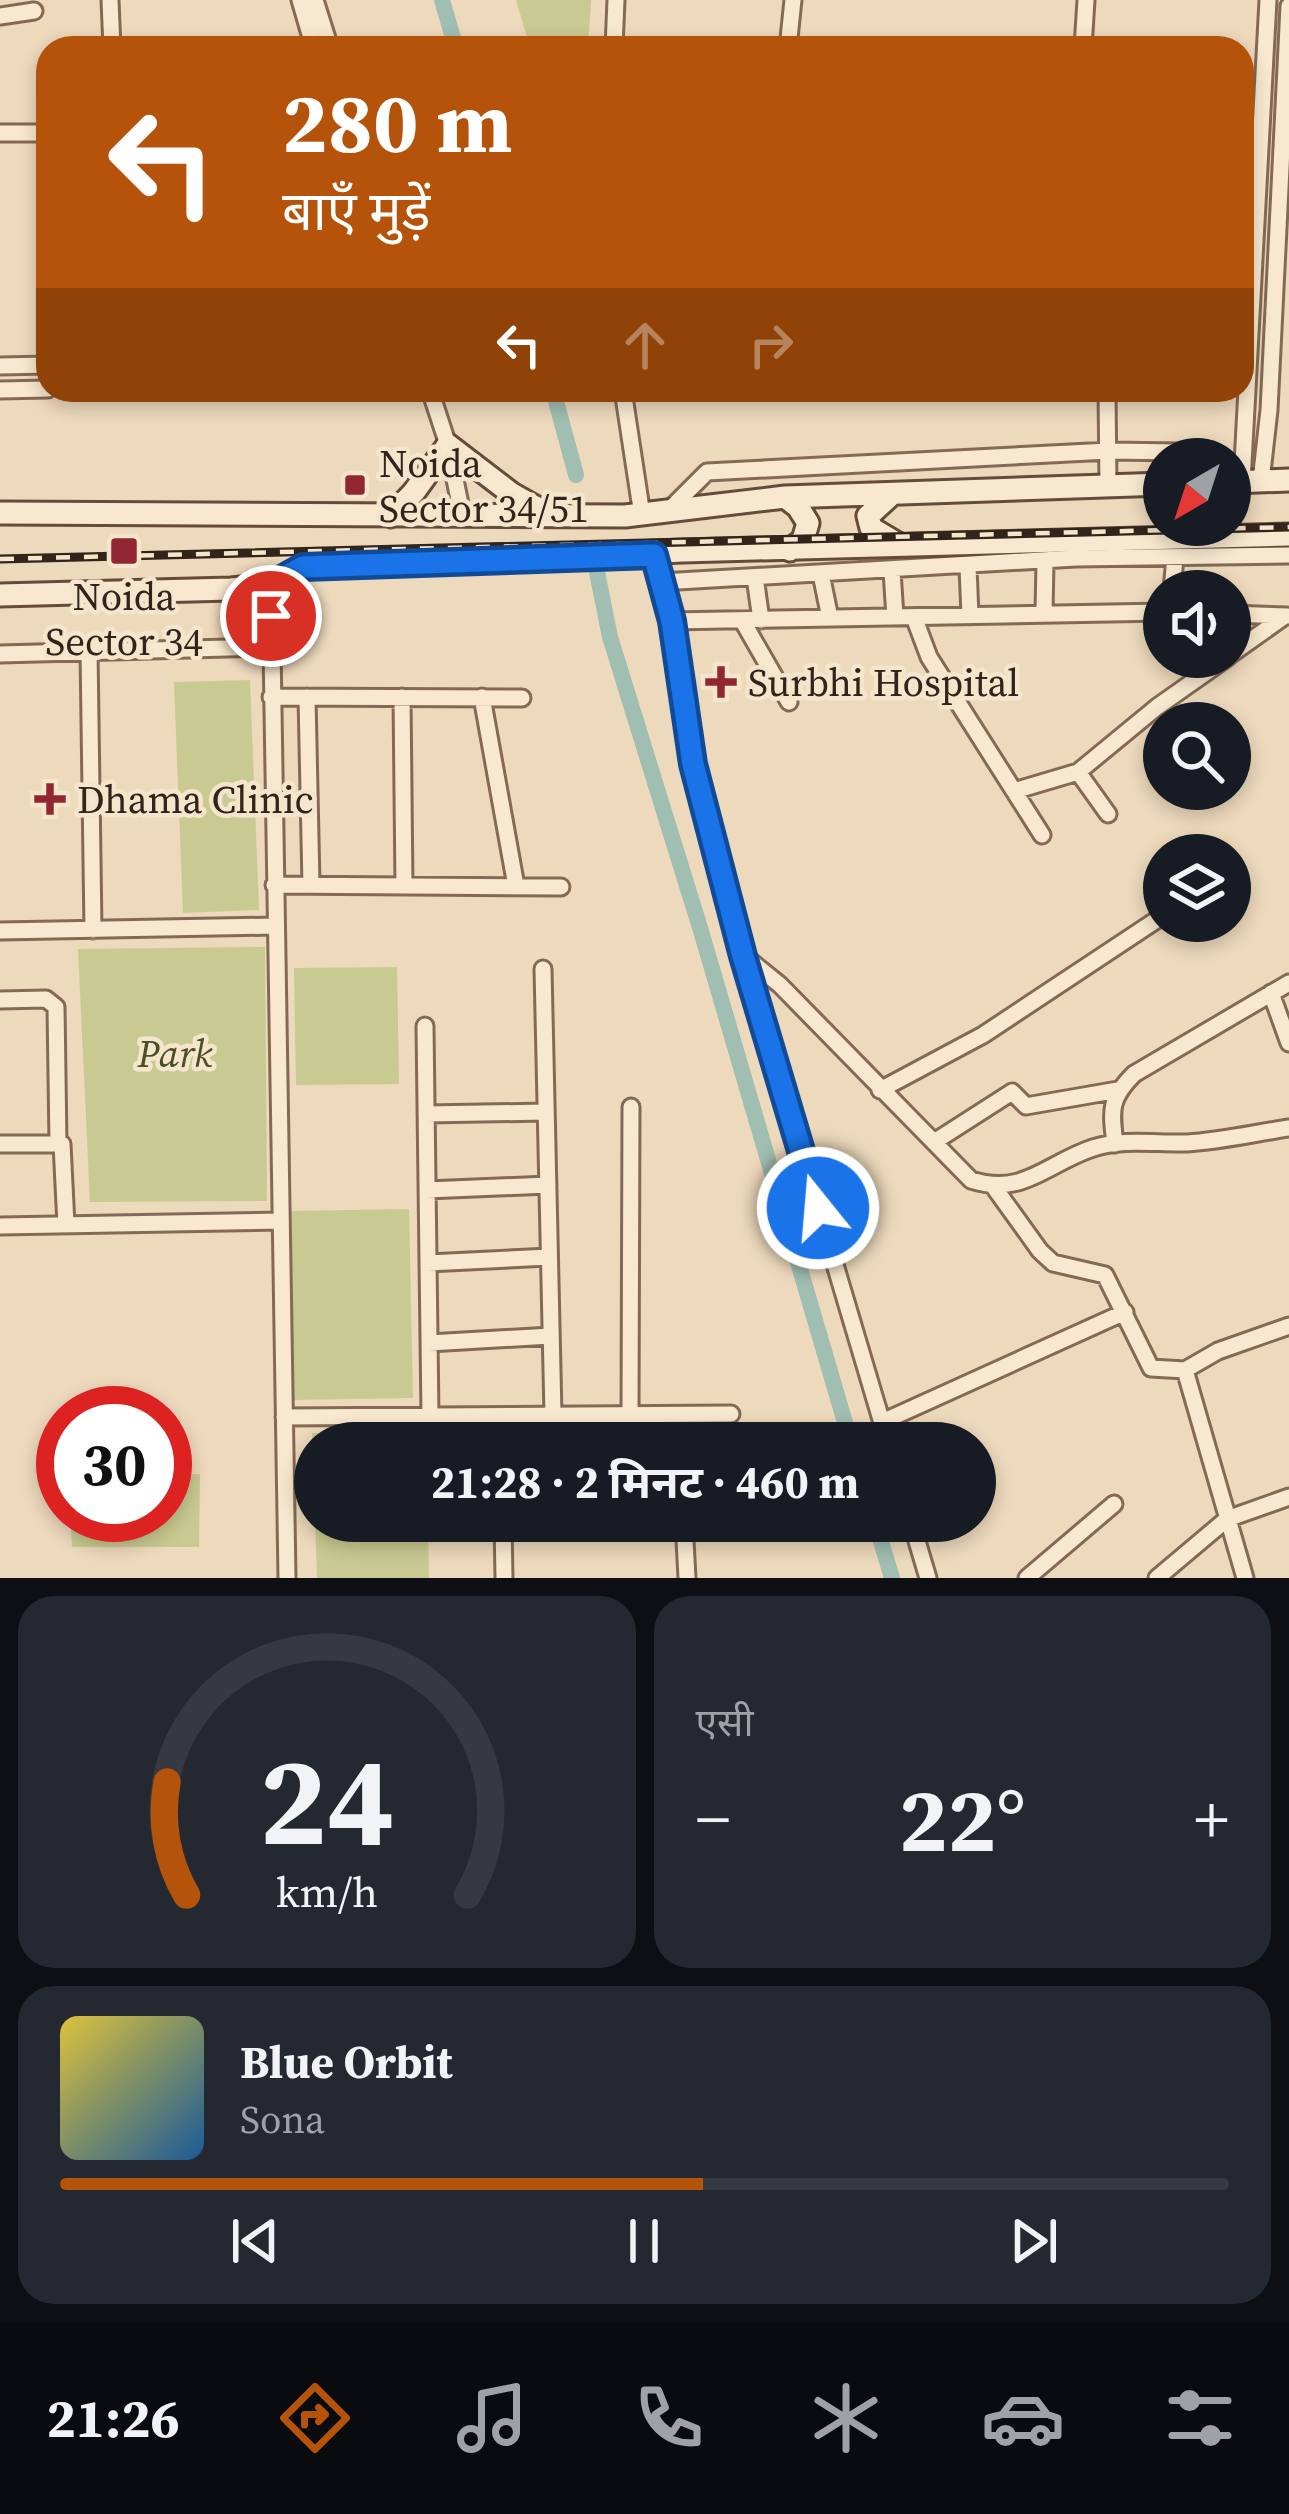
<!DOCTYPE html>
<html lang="hi">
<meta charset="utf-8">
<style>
body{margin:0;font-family:"Source Serif 4","Noto Sans Devanagari",serif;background:#242831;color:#f1f3f6;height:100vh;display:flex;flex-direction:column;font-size:45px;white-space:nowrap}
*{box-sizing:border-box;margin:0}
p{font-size:39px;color:#9ea1a6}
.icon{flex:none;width:66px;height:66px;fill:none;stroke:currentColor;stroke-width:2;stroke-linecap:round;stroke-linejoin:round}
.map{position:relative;height:1578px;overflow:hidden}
.side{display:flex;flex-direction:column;gap:18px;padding:18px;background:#0d0f14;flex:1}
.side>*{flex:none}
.banner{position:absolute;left:36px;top:36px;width:1218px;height:366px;border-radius:36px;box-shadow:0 6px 18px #0003;background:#b45309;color:#fff;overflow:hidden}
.needle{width:78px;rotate:219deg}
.buttons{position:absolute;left:1143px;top:438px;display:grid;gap:24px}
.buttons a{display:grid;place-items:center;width:108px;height:108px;border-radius:50%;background:#171b24;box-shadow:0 6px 18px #0003;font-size:60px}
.speed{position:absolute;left:36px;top:1386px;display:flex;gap:24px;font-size:60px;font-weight:700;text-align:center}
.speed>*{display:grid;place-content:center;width:156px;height:156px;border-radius:50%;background:#171b24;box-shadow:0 6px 18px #0003;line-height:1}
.speed .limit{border:18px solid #d22;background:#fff;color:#111}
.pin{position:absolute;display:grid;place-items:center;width:102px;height:102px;color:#fff;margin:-51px;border:6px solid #fff;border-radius:50%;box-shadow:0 3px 12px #0007}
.me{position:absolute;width:132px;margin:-66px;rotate:343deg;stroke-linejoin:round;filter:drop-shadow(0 0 9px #0008)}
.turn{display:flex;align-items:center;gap:42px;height:252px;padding:0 48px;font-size:54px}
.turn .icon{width:156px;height:156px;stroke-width:2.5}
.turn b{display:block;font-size:84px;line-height:102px}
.lanes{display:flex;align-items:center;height:114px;padding:0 48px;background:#0003;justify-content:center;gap:60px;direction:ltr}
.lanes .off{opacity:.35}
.big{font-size:90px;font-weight:700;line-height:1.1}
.side .card{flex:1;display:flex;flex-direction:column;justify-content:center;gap:18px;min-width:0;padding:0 42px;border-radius:36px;background:#242831}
.side .dial{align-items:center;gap:0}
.dial svg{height:312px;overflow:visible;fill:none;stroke:#363941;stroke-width:7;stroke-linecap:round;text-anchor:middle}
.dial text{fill:#f1f3f6;stroke:none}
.song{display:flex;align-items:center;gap:36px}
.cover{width:144px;height:144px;border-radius:18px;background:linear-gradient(135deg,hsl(50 70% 55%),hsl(210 70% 35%))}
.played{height:12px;border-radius:6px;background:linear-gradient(90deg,#b45309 55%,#363941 55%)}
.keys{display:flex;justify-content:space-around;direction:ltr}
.heat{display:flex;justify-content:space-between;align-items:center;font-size:66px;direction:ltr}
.side .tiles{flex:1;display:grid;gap:18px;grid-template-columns:1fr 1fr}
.card:last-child{grid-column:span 2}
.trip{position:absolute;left:294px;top:1422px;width:702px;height:120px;border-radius:60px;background:#171b24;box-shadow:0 6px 18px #0003;font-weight:700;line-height:120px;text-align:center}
.tab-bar{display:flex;height:192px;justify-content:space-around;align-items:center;background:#090b0e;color:#9ea1a6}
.tab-bar .icon{width:84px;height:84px}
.tab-bar .on{color:#b45309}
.tab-bar b{font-size:54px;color:#f1f3f6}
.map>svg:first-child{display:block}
</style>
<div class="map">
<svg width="1289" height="1578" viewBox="0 0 1289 1578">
<rect width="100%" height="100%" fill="#edd9bc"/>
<!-- green -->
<path fill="#c9ca91" d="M516 0H591L588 48H530Z
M250 680 259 910 183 913 174 682Z
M265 947 267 1201 90 1202 78 949Z
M397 967 399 1084 296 1085 294 968Z
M409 1209 413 1398 294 1400 290 1211Z
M426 1431V1443H315V1521H428L429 1578H317L312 1433Z
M200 1474 199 1547H72L70 1515H165V1475Z"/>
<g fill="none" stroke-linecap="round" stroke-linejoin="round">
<!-- canal -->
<path stroke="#a0beb2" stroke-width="16" d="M442 0 456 48
M553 390 576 475
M594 557 610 637 701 931 851 1443
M875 1521 892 1578"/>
<!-- street casing -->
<g stroke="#846a56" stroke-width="21">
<path id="street" d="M110 0 112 48
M300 0 314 48
M315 0 330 48
M0 16 34 11
M614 48 616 0
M788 48 793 0
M1083 48 1086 0
M0 133H48
M0 366 48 365
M0 390 48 389
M430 390 448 445 462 514
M623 390 642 515
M1107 390 1108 486
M1261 481 1269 410 1289 6
M1242 482 1268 0
M668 511 707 472 1109 451 1181 452 1188 459
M654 555 672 621 693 764 743 955 780 985 971 1180C1023 1197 1047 1163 1093 1148 1122 1138 1157 1144 1187 1143 1221 1141 1255 1133 1289 1128
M968 567 970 616
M892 571 895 617
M821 574 830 618
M755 577 761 620
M661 582 1076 558 1289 555
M271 585 287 1578
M1172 591 1175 557
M1044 613 1045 561
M1230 614 1287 616
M914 617 929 657 1042 835
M742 620 789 702
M672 621 1164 612
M89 651 93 930
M0 654 270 647
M1230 655 1285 616
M271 697 522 698
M307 697 311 885
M402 697 404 886
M482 697 516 886
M1078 772 1108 814
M1014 791 1078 772 1157 707 1228 657
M274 885 561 887
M0 931 275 926
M744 958 888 1443
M543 969 553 1415
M1271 993 1289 1043
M0 1000 46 999 56 1007 58 1143
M425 1026 430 1416
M880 1090 983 1035 1164 915
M426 1114 546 1112
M934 1142 1012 1092 1026 1106 1118 1090
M0 1144H62L66 1225
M1115 1144C1111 1110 1109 1099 1134 1074L1289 983
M994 1187 1040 1251 1053 1263 1105 1275 1151 1368 1185 1370 1218 1351 1289 1326
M427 1190 548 1185
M0 1226 281 1221
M428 1263 549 1257
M429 1343 551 1336
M1185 1370 1245 1578
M630 1415 631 1107
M284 1417 731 1414
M882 1422 1125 1312
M503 1521 504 1578
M684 1521 687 1578
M911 1521 928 1578
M1027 1578 1114 1504
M1157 1578 1227 1519 1289 1497"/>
</g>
<!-- secondary casing -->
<g stroke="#654b3a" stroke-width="27">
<path id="secondary" d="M1230 482 1289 480
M892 494 868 516 871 528 898 544
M785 497 798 507 808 523 803 540 790 550
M0 513 625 516 785 497 1164 484
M391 516 414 492 448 445 512 494 544 512
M0 595 231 589 271 585 303 567 683 551 1289 535"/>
</g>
<!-- street -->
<use href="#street" stroke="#f8e8cf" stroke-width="15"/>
<!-- secondary -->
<use href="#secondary" stroke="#f8e8cf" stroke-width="21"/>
<!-- rail casing -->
<g stroke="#33241b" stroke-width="9">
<path id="rail" d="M0 559 1289 527"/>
</g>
<!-- rail -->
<use href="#rail" stroke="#f4e5cc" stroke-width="4.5" stroke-dasharray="14" stroke-linecap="butt"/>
</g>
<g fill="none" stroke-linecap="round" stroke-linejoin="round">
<!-- route casing -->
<g stroke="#114b97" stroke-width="30">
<path id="route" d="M271 616V585L303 567 654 555 672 621 693 764 743 956 818 1208"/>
</g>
<!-- route -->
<use href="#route" stroke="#1a73e8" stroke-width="21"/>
</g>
<!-- markers -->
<g fill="#922732" stroke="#f4e5cc" stroke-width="4.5">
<rect x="343" y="473" width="24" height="24" rx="6"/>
<rect x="109" y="536" width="30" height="30" rx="6"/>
<path d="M715 664h12v12h12v12h-12v12h-12v-12h-12v-12h12z"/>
<path d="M44 781h12v12h12v12h-12v12h-12v-12h-12v-12h12z"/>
</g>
<g text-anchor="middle" stroke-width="9" stroke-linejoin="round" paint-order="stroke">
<!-- poi labels -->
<g font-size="39" fill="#33241b" stroke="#f4e5cc" text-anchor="start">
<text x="379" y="477">Noida<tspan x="379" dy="45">Sector 34/51</tspan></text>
<text x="124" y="610" text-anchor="middle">Noida<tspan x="124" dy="45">Sector 34</tspan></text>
<text x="748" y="696">Surbhi Hospital</text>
<text x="77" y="813">Dhama Clinic</text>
</g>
<!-- park labels -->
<g font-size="39" font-style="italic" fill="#494f22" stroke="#f4e5cc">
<text x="175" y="1067">Park</text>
</g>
</g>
</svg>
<div class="buttons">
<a><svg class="needle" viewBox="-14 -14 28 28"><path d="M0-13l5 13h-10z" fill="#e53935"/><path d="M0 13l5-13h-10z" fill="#9ea1a6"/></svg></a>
<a><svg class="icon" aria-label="sound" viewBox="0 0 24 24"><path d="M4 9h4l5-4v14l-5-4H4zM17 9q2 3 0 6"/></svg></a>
<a><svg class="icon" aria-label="search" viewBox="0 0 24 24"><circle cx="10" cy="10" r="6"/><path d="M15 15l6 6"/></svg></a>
<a><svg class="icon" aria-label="layers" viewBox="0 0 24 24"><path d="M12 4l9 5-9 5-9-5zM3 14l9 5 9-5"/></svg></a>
</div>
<div class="speed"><div class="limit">30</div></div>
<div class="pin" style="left:271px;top:616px;background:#d93025"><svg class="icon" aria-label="arrive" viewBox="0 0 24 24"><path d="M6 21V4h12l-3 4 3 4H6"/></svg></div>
<svg class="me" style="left:818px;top:1208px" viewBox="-20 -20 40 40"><circle r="17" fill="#1a73e8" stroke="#fff" stroke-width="3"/><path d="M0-11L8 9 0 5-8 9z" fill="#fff"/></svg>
<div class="trip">21:28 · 2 मिनट · 460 m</div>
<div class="banner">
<div class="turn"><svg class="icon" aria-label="left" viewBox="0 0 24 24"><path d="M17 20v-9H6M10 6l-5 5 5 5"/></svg><div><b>280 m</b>बाएँ मुड़ें</div></div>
<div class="lanes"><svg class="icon" aria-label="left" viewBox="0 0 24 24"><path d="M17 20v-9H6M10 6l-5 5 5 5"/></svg><svg class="icon off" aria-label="ahead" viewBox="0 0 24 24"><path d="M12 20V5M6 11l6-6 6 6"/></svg><svg class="icon off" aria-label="right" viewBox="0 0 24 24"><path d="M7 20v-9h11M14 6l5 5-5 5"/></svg></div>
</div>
</div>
<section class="side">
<div class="tiles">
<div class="card dial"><svg viewBox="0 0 100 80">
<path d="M14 69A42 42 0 1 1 86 69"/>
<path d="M14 69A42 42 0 0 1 9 40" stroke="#b45309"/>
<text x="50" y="56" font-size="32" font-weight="700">24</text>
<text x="50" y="72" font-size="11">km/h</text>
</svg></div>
<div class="card"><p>एसी</p>
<div class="heat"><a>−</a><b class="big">22°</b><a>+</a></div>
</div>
<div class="card">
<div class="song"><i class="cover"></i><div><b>Blue Orbit</b><p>Sona</p></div></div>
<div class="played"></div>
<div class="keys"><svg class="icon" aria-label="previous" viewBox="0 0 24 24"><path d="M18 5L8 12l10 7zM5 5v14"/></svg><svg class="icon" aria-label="pause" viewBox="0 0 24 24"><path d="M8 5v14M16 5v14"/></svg><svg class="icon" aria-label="next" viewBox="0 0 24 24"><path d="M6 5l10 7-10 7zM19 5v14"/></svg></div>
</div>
</div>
</section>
<nav class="tab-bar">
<b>21:26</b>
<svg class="icon on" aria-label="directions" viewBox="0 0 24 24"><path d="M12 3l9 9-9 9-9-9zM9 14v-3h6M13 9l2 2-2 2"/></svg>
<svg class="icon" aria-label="music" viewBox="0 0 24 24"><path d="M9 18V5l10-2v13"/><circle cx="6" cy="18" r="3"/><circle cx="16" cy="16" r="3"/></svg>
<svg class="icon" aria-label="phone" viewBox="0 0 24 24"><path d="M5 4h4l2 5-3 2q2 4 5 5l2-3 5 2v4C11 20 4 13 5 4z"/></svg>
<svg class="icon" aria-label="climate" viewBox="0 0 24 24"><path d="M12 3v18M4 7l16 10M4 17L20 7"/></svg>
<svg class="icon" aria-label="car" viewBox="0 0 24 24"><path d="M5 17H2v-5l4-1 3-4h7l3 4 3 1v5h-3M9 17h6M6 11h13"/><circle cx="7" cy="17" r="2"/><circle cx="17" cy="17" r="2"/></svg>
<svg class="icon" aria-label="filters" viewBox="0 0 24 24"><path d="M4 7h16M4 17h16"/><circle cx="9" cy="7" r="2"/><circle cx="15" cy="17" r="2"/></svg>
</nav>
